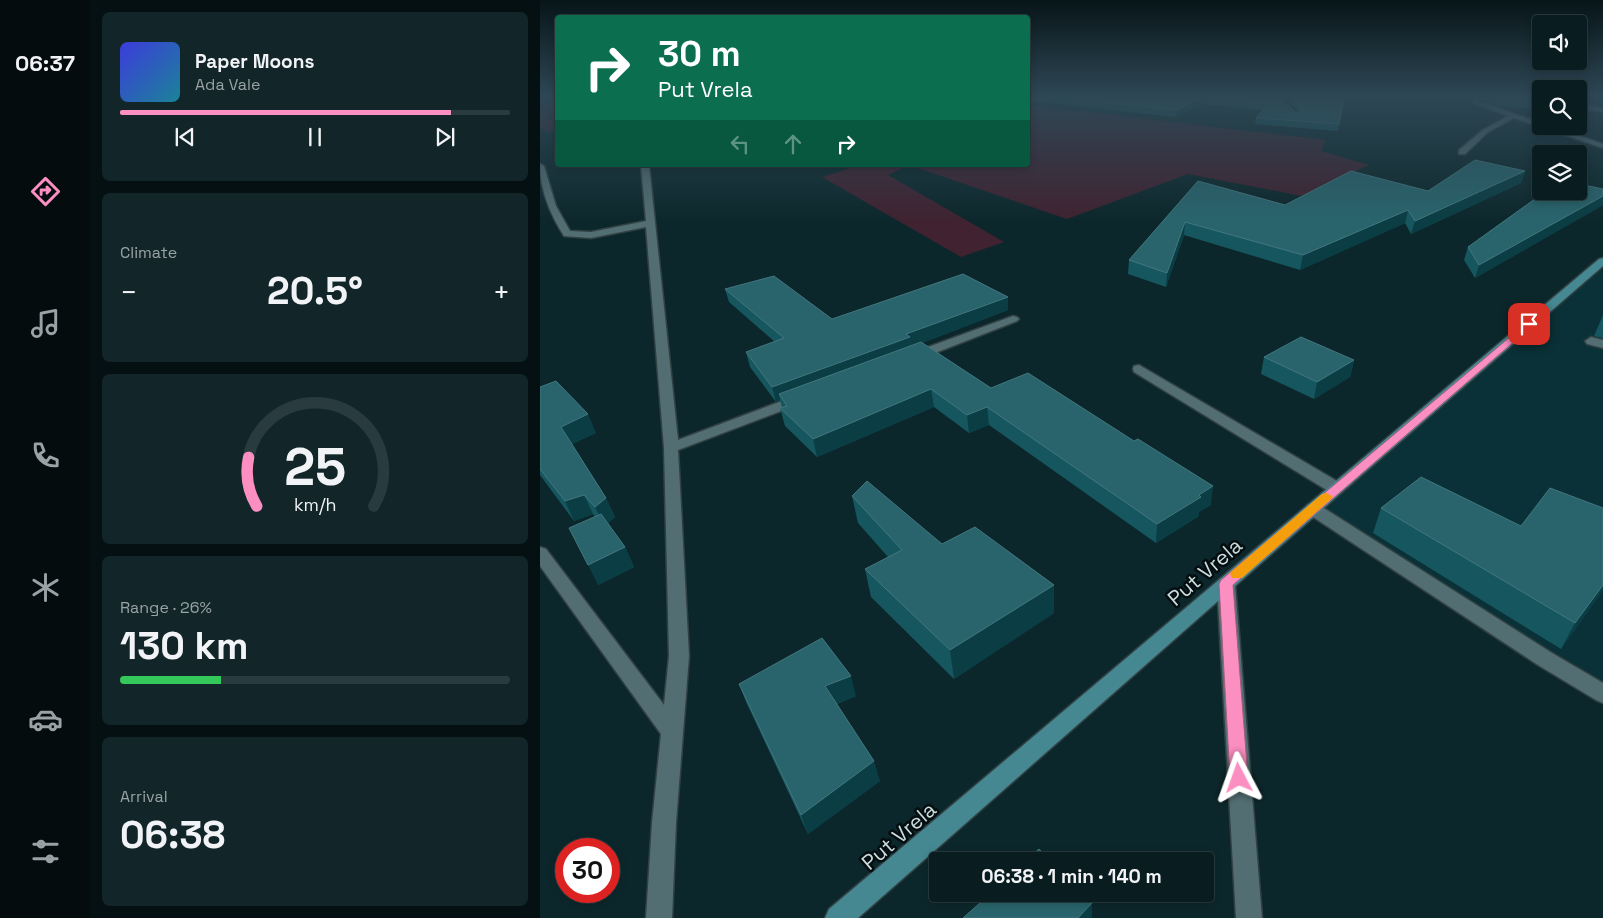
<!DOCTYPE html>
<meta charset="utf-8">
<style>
body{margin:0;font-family:"Space Grotesk",sans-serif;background:#122629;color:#f1f3f6;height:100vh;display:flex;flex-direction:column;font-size:19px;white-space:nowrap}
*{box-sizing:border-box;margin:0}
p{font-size:16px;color:#99a2a5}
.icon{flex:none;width:28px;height:28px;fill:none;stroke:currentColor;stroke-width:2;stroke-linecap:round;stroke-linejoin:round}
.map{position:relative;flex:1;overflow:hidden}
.panel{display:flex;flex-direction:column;gap:12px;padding:12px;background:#051012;width:450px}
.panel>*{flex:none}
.guide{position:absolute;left:15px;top:15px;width:475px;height:152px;border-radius:5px;box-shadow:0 2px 8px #0003,0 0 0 1px #293b3e;background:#0b6e4f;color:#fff;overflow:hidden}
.tools{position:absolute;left:992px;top:15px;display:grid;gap:10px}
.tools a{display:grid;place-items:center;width:55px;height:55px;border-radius:5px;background:#091d20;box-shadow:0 2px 8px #0003,0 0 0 1px #293b3e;font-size:25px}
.speed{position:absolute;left:15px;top:838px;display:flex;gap:10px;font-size:25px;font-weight:700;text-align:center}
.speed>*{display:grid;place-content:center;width:65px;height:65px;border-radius:50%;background:#091d20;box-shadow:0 2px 8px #0003,0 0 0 1px #293b3e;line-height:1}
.speed .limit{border:8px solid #d22;background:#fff;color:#111}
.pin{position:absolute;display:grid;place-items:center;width:42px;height:42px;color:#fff;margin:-21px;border-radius:10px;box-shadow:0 2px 8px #0006}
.me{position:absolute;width:55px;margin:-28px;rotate:356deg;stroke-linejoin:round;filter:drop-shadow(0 0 4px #0008)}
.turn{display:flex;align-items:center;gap:18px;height:105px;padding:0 20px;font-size:22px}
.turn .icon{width:65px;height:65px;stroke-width:2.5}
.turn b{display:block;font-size:35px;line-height:42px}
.lanes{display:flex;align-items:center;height:48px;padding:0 20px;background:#0003;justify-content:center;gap:25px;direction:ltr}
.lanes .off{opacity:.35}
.big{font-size:38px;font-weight:600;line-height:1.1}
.panel .card{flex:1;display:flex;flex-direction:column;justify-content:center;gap:8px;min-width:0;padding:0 18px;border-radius:8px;background:#122629}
.panel .dial{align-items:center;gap:0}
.dial svg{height:130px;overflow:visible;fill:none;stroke:#293b3e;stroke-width:7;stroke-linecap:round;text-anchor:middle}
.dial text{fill:#f1f3f6;stroke:none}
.song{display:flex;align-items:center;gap:15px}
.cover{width:60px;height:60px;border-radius:8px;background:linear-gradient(135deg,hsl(240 70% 55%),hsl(190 70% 35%))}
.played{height:5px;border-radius:2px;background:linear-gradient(90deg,#fc8fc2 85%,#293b3e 85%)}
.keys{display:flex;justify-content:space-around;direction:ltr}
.heat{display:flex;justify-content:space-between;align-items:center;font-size:28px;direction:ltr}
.charge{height:8px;border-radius:4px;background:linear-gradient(90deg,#34c759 26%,#293b3e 0)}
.trip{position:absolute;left:389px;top:852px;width:285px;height:50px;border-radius:5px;background:#091d20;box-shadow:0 2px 8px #0003,0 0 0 1px #293b3e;font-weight:600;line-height:50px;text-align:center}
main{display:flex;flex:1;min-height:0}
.dock{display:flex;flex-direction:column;width:90px;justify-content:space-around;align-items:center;background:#040c0d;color:#99a2a5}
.dock .icon{width:35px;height:35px}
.dock .selected{color:#fc8fc2}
.dock b{font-size:22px;color:#f1f3f6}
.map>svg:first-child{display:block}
</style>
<main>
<nav class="dock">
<b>06:37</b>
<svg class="icon selected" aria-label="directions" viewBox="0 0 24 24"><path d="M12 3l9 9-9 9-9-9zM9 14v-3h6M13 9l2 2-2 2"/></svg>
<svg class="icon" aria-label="music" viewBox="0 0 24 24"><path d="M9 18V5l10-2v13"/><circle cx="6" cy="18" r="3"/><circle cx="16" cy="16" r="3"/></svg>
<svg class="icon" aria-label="phone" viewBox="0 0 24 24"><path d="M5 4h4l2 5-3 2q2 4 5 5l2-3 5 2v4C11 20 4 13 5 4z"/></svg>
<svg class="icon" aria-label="climate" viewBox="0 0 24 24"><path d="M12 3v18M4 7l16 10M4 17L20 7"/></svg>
<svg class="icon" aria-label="car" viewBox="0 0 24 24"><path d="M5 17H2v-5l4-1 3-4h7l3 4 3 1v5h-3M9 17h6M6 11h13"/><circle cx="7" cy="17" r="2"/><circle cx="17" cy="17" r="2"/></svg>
<svg class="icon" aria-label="filters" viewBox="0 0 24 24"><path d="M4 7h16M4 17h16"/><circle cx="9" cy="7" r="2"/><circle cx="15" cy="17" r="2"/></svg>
</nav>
<section class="panel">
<div class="card">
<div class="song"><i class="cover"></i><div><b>Paper Moons</b><p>Ada Vale</p></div></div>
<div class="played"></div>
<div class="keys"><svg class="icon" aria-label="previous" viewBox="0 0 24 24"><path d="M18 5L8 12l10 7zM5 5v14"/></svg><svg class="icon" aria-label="pause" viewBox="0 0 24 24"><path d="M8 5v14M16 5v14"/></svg><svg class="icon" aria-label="next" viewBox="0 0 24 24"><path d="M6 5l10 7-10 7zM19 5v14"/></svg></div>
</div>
<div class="card"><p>Climate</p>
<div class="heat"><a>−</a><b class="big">20.5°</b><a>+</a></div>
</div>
<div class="card dial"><svg viewBox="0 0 100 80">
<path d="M14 69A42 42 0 1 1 86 69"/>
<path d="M14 69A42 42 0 0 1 9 39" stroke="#fc8fc2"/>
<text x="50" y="56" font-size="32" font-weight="700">25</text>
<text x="50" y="72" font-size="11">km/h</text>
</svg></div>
<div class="card"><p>Range · 26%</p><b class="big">130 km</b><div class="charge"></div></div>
<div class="card"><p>Arrival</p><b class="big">06:38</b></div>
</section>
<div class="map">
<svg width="1063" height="918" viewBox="0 0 1063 918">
<rect width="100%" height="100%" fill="#0c272b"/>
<!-- built -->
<path fill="#0a3137" d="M1063 261V694L773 509Z"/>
<!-- green -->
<path fill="#402230" d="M0 95H17V130L8 132 0 128Z
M488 105 786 140 781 151 829 165 762 196 648 174 527 219 369 165 348 175 464 242 421 257 282 177 320 165H488Z"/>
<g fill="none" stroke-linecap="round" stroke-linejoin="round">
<!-- minor casing -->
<g stroke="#314143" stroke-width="3">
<path id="minor" d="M496 95H503L488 101V97Z
M896 95H918L1001 100V104L899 97Z
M935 100 1001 123V126H1011L1063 144V148L974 118 948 132 925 154H919V150L943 130 968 116 933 103Z
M1039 104 1063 108V112L1039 108Z
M0 164 4 166 16 206 30 231 51 232 106 221 101 165H109L138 440 255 396 260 395 267 399 265 402 138 450 149 656 136 823 132 918H106L112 823 121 734 0 566V547L6 549 124 705 129 656 124 448 106 227 51 238 24 236C10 214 0 190 0 164Z
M473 316 477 317 479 319 477 321 377 360H369L367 357 369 354Z
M1051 337 1063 340V348L1047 344 1045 341Z
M599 365 802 484 804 488 802 492H790L594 372 593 369 594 366Z
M773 504 779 505 1012 653 1063 683V703L1056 700 998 665 767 513 765 509 767 505Z
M686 577 692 579 695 584 722 918H696L677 584 680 579Z"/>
</g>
<!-- major casing -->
<g stroke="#314143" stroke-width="3">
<path id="major" d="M1063 258V266L802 492 318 918H285L289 909 1059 259Z"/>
</g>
<!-- minor -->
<use href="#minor" fill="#536e73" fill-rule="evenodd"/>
<!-- major -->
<use href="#major" fill="#458892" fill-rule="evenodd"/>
</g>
<!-- wall -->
<path fill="#16565f" d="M494 95H738L755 112H759L742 95H870L869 101 804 98 798 131 715 124 716 118 723 110 661 104 636 117 494 101Z
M941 95H1001V99V98Z
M949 96 1001 100V109L959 106 947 102Z
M985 171 981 183 871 234 865 223 760 270 644 235 626 287 588 274 589 260 658 181 745 205 888 191Z
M1063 189V205L935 278 924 260 928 247Z
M185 289 292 319 468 297V310L382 343 451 388 671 505 659 512V516L616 543 449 425 429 433 394 407 277 457 245 426 240 408H242L240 400 236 402 210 367 206 352 235 342 189 302Z
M1063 315V338L1054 336Z
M724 357 814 360 810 377 774 399 721 374Z
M0 387 56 433 32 444 66 498 75 517 68 523 85 547 94 567 58 585 55 517 53 514 34 521 0 475Z
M312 496 402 544 514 585V613L414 679 331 597 325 569 348 557 318 523Z
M841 508 981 526 1063 508V590L1021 649 833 533Z
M199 684 316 696 297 704 340 781 268 834 207 704Z"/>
<!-- shaded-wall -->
<path fill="#0a3d44" d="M662 98 661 104 636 117 637 110Z
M985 171 981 183 871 234 875 221Z
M1063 196V205L935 278 939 265Z
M868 210 865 223 760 270 763 255Z
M645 222 644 235 626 287 627 273Z
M468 297V310L371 347 239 394 240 400 236 402 232 387 366 334Z
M814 360 810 377 774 399 777 382Z
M391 389 394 407 277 457 273 439Z
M447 407 449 425 429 433 427 415Z
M48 414 56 433 29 445 21 427Z
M673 486 671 505 659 512V516L616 543 617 524Z
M44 495 53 514 34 521 25 501Z
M66 498 75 517 65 526 55 507Z
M85 547 94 567 58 585 48 565Z
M514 585V613L414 679 410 650Z
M1063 585V590L1021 649 1035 623Z
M311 676 316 696 291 706 285 686Z
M334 761 340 781 268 834 261 815Z
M552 903V918H538Z"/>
<!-- building -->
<path fill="#29646c" stroke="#43777e" d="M495 95H561L606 100 610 97 611 95H609H738L755 112H761V107L749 95H805L799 124 716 118 728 104 662 98 637 110Z
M949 96 1001 100V102L961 100Z
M935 160 985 171 875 221 868 210 763 255 645 222 627 273 589 260 658 181 745 205 811 171 888 191Z
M1039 184 1063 189V196L939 265 928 247 1006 191H1039Z
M423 274 468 297 366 334 370 337 232 387 206 352 244 338 185 289 234 276 292 319Z
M761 337 814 360 777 382 724 357Z
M381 342 451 388 488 373 594 441 598 439 673 486 659 495 661 497 617 524 447 407 427 415 391 389 273 439 240 408 247 406 239 394Z
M16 381 48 414 21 427 66 498 55 507 44 495 25 501 0 469V387Z
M881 477 981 526 1010 488 1063 508V585L1035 623 841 508Z
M327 481 402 544 435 527 514 585 410 650 325 569 362 550 312 496Z
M61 514 85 547 48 565 29 528Z
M282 638 311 676 285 686 334 761 261 815 199 684Z
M499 849 511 861H485Z
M450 894H543L552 903 538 918H423Z"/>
<!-- sky -->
<linearGradient id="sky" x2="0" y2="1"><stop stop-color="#071518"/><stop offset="0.43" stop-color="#2e4755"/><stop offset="1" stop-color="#2e4755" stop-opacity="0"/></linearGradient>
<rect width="1063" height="223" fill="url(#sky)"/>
<!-- route -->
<path fill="#fc8fc2" stroke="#a45d7e" d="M989 321 993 324 992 326 693 585 708 778 705 784 699 786 693 784 690 778 679 584 681 580Z"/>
<!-- slow -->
<path fill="#f59e0b" d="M787 493 793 497 791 499 702 578H692L690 574 692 571 782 494Z"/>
<g text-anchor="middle" stroke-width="5" stroke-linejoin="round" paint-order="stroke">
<!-- near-street labels -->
<g font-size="21" fill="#ccdbdd" stroke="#040e10">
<text transform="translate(665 572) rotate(-41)" y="7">Put Vrela</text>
<text transform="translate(359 836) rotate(-41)" y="7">Put Vrela</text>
</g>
</g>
</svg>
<div class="tools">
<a><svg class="icon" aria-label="sound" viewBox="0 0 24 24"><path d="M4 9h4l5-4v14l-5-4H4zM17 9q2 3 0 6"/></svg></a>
<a><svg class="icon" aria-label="search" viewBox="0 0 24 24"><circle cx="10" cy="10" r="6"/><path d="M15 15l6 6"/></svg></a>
<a><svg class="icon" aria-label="layers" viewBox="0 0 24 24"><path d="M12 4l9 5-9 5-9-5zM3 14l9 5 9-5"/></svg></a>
</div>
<div class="speed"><div class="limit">30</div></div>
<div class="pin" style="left:989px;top:324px;background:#d93025"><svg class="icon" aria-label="arrive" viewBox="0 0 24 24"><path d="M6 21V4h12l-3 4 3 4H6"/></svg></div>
<svg class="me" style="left:699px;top:778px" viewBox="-20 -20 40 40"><path d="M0-17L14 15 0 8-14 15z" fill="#fc8fc2" stroke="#fff" stroke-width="4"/></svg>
<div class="trip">06:38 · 1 min · 140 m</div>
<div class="guide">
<div class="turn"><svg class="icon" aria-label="right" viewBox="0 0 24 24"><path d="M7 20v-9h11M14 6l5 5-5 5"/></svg><div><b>30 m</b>Put Vrela</div></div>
<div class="lanes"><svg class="icon off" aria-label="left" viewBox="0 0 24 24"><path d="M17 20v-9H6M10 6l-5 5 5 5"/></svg><svg class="icon off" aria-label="ahead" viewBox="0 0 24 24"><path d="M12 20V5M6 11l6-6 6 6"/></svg><svg class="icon" aria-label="right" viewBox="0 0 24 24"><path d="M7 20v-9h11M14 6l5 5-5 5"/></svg></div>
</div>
</div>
</main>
